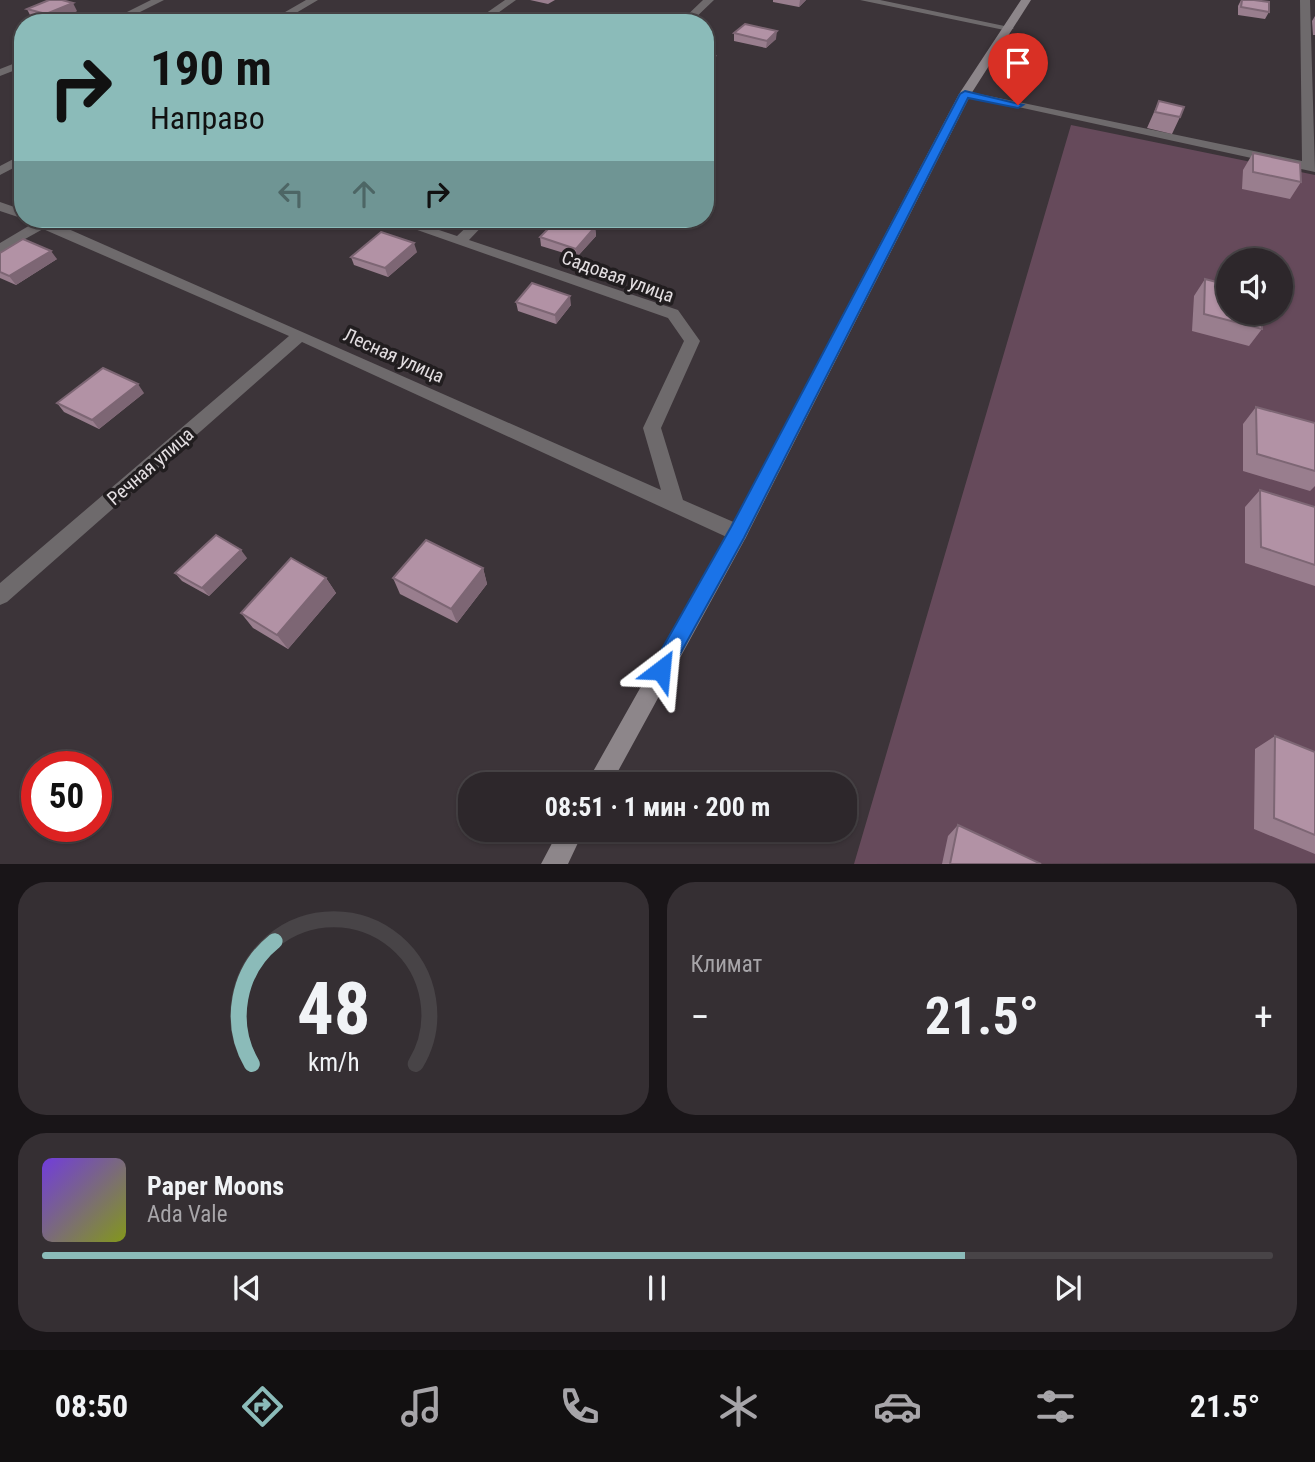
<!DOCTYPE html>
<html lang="ru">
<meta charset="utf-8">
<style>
body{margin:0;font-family:"Roboto Condensed",sans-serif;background:#352f33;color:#f1f3f6;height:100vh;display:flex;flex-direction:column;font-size:26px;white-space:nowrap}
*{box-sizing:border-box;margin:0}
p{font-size:23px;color:#a7a5a9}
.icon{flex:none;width:38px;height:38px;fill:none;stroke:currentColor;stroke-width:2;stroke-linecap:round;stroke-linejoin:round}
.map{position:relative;height:864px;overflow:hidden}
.panel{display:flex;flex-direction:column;gap:18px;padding:18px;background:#191518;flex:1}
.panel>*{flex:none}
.banner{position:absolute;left:14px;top:14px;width:700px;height:214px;border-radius:28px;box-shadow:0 2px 5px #0004,0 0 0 2px #484447;background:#8bbbb9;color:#111;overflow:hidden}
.controls{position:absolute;left:1216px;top:248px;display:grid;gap:14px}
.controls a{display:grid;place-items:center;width:77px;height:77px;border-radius:50%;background:#2d272b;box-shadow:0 2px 5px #0004,0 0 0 2px #484447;font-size:35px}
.speed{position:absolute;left:21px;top:751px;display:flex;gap:14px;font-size:35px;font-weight:700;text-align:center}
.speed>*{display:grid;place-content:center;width:91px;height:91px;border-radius:50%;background:#2d272b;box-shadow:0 2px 5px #0004,0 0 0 2px #484447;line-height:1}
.speed .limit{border:10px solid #d22;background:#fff;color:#111}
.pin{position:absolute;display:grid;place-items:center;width:60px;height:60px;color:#fff;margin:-72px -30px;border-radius:50% 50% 50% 0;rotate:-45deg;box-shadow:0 0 7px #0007}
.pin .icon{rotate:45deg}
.me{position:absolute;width:77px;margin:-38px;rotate:29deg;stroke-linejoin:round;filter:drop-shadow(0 0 5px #0008)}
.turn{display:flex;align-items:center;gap:24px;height:147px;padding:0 21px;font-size:32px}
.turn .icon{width:91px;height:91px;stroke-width:2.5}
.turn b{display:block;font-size:49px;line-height:60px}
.lanes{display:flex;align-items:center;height:66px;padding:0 21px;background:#0003;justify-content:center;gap:35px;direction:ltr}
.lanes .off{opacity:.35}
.big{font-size:52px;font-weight:700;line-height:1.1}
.panel .widget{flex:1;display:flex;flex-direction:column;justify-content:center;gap:10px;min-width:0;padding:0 24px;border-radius:28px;background:#352f33}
.panel .dial{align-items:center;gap:0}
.dial svg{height:182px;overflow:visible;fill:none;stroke:#484447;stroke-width:7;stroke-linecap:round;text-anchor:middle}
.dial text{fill:#f1f3f6;stroke:none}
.song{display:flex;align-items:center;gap:21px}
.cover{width:84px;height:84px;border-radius:10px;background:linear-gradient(135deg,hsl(260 70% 55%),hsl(70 70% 35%))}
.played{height:7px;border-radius:4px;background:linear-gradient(90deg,#8bbbb9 75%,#484447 75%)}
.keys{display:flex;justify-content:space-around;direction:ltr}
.heat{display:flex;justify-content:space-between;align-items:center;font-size:38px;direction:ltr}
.panel .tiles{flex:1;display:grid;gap:18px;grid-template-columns:1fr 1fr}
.widget:last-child{grid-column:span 2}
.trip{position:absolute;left:458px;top:772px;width:399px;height:70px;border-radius:28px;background:#2d272b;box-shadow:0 2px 5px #0004,0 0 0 2px #484447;font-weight:700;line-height:70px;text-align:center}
.tabs{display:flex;height:112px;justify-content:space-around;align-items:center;background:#121011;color:#a7a5a9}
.tabs .icon{width:49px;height:49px}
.tabs .active{color:#8bbbb9}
.tabs b{font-size:32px;color:#f1f3f6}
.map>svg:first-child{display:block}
</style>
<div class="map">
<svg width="1315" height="864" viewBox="0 0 1315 864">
<rect width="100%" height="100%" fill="#3c3439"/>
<!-- green -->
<path fill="#664a5b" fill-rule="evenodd" d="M1071 125 1315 175V863L854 864ZM1228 261H1281V313H1228Z"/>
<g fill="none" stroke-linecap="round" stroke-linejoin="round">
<!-- minor -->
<path fill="#6e6a6c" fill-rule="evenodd" d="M151 0H164L118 23H105Z
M306 0H318L279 23H266Z
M505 0H516L484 23H472Z
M703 0H714L690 23H679Z
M860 0H880L1014 28 1009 31Z
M1300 0H1310L1315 172 959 94 965 91 1302 161Z
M23 60V67L0 76V69Z
M23 154V163L0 175V166Z
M0 202 23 210 24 219 0 211Z
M25 219 48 220 661 490 643 428 684 341 668 318 386 219H406L457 236 475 219H489L469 240 678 310 700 341 661 428 683 500 745 527 748 533 745 539 738 541 731 539 302 342 7 602 0 605V583L289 336 43 229 0 253V243L32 224Z"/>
<!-- secondary -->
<path fill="#8d868a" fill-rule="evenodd" d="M1021 0H1031L971 94 745 539 611 784H586L731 527 959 94Z
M559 830H584L568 864H541Z"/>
</g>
<!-- wall -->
<path fill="#997e8e" d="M530 0H555L548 4Z
M773 0H806L799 7 773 2Z
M1241 0H1254L1269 12 1265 19 1238 15V6Z
M27 9 77 11 50 22 31 17Z
M1315 16V35H1313L1312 21Z
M734 33 776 39 766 48 734 41Z
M1159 101 1180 117 1172 134 1147 128Z
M1253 153 1301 182 1290 199 1242 189 1243 170Z
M595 227 596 236 577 257 541 246 540 237Z
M417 252 388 277 354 265 351 257Z
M0 253 57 259 16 285 0 278Z
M1205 279 1262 329 1249 346 1192 331 1194 296Z
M516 302 571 305 556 324 518 311Z
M144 393 99 429 64 412 57 403Z
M1256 407 1315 423V486L1310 491 1243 471V424Z
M1260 490 1315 507V586L1245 563V507Z
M247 558 209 596 182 581 175 573Z
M483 568 487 584 457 623 400 594 393 578Z
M326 578 336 593 288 649 253 628 241 613Z
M1275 736 1315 752V854L1254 829 1255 749Z
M958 825 1041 864H942L948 836Z"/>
<!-- shaded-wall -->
<path fill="#7d6674" d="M800 0H806L799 7Z
M73 3 77 11 50 22 46 14Z
M777 31 776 39 766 48 767 41Z
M715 56V64L705 74V66Z
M595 227 596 236 577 257 576 249Z
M414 243 417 252 388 277 385 268Z
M51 251 57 259 16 285 9 276Z
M570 296 571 305 556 324 555 315Z
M138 384 144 393 99 429 92 420Z
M241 550 247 558 209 596 202 588Z
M483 568 487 584 457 623 451 609Z
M326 578 336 593 288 649 277 635Z"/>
<!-- building -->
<path fill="#b292a5" stroke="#7d6674" stroke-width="2" d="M49 0H62L73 3 46 14 27 9Z
M1242 0H1254L1269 2V12L1241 7Z
M745 24 777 31 767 41 734 33Z
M705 54 715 56 705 66Z
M1159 101 1184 107 1180 117 1155 112Z
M1253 153 1300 163 1301 182 1253 172Z
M558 219H567L595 227 576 249 540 237Z
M381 232 414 243 385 268 351 257Z
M23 239 51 251 9 276 0 272V253Z
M1205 279 1228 285V313H1261L1262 329 1204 314Z
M532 283 570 296 555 315 516 302Z
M103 368 138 384 92 420 57 403Z
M1256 407 1315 423V471L1257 454Z
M1260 490 1315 507V565L1261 547Z
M216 535 241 550 202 588 175 573Z
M426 540 483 568 451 609 393 578Z
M291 558 326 578 277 635 241 613Z
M1275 736 1315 752V835L1274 818Z
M958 825 1041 864H950Z"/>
<!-- route -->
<path fill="#1a73e8" stroke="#114b97" stroke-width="2" d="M965 91 1023 105 1018 108 968 98 744 538 668 676 661 679 654 676 651 670 654 663 731 527 960 94Z"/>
<g text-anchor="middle" stroke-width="7" stroke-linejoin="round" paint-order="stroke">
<!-- street labels -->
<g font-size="19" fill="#e3dee1" stroke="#211d1f">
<text transform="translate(618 276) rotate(20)" y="7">Садовая улица</text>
<text transform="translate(394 355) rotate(24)" y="7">Лесная улица</text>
<text transform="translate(150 466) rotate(-41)" y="7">Речная улица</text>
</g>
</g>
</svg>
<div class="controls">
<a><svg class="icon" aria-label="sound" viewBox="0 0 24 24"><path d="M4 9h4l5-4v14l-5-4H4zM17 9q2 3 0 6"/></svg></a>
</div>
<div class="speed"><div class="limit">50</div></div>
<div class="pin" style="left:1018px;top:105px;background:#d93025"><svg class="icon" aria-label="arrive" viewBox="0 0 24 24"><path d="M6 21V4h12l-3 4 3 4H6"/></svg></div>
<svg class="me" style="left:661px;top:670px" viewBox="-20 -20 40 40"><path d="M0-17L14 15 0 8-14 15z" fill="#1a73e8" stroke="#fff" stroke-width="4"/></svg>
<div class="trip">08:51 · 1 мин · 200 m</div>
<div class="banner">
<div class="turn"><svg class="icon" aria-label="right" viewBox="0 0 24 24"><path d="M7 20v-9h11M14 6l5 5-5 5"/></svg><div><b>190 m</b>Направо</div></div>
<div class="lanes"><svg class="icon off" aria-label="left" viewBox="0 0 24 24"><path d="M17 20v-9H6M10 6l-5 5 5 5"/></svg><svg class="icon off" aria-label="ahead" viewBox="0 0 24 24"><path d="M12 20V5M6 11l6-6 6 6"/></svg><svg class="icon" aria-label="right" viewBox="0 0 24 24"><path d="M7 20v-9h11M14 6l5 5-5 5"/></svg></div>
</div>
</div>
<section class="panel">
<div class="tiles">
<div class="widget dial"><svg viewBox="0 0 100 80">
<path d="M14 69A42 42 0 1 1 86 69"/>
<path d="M14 69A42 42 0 0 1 24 15" stroke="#8bbbb9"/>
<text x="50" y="56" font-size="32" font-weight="700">48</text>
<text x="50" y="72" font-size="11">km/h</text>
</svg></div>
<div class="widget"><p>Климат</p>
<div class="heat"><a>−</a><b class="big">21.5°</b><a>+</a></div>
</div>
<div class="widget">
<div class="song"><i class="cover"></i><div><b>Paper Moons</b><p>Ada Vale</p></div></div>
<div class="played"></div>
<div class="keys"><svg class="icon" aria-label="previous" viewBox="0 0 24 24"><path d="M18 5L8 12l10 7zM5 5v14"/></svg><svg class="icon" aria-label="pause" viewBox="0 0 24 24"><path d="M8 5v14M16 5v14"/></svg><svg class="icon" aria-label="next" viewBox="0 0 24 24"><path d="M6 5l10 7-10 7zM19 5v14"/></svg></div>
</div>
</div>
</section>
<nav class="tabs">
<b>08:50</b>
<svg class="icon active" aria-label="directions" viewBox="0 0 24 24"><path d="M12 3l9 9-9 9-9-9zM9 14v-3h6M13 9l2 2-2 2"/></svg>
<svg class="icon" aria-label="music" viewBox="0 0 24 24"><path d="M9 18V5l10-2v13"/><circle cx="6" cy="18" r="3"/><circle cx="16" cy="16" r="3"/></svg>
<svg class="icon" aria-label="phone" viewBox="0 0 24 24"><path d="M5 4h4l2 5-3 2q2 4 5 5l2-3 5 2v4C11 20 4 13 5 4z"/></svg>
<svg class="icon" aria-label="climate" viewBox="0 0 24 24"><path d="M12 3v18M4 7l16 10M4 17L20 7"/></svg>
<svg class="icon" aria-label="car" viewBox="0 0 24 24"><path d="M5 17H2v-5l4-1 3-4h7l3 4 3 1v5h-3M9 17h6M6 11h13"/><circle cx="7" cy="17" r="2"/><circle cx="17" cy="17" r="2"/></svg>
<svg class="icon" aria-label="filters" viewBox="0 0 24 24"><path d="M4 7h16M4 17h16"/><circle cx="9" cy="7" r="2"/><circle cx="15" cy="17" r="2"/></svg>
<b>21.5°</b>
</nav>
